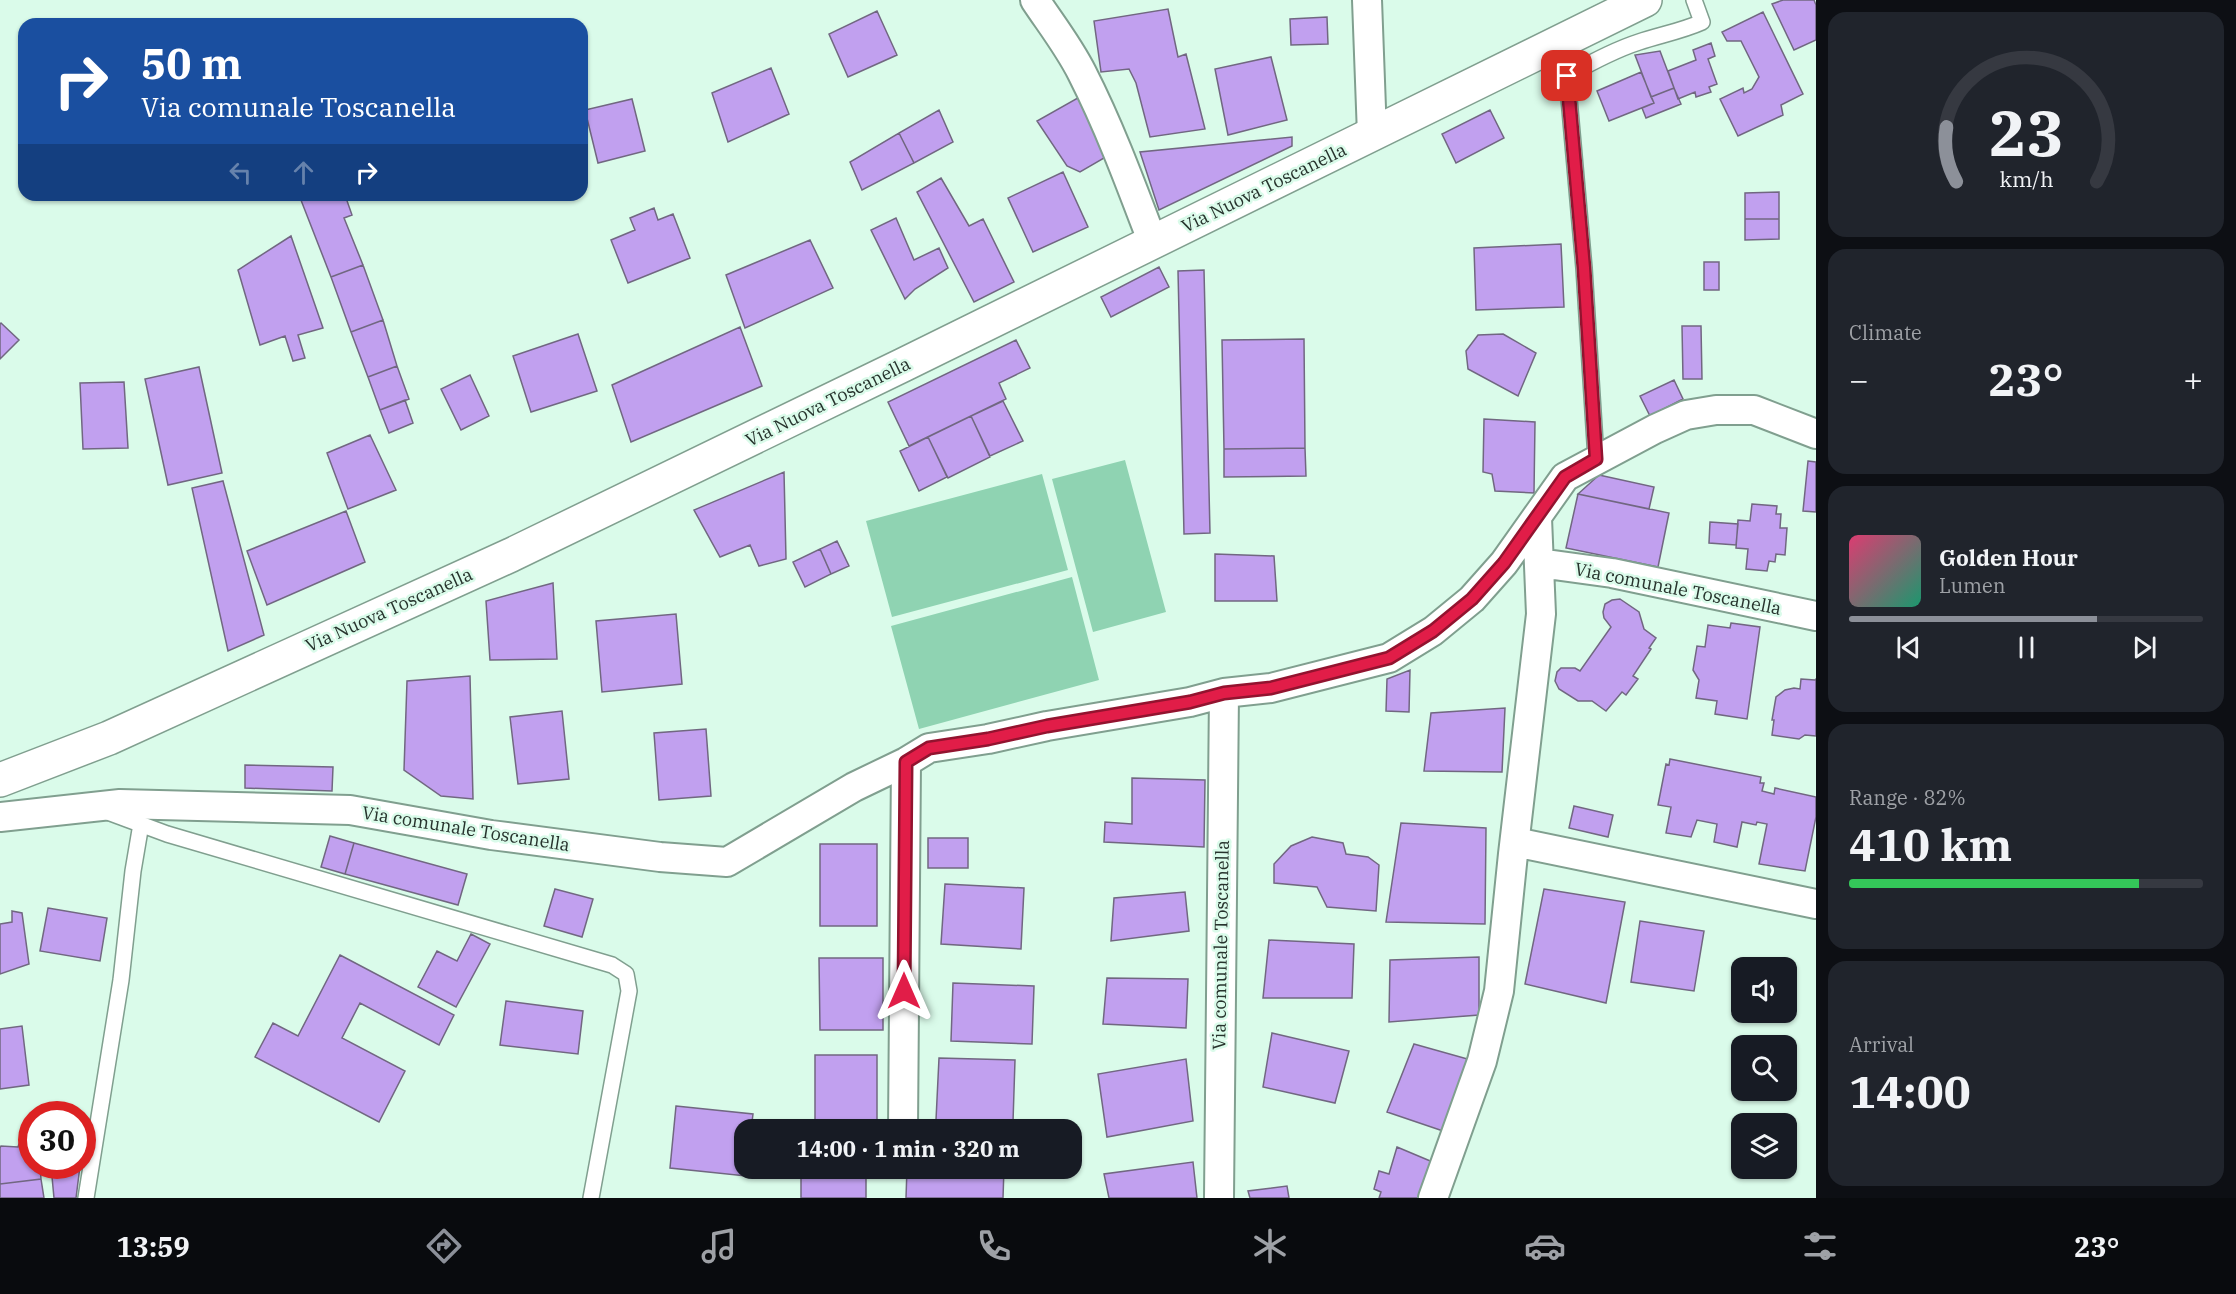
<!DOCTYPE html>
<meta charset="utf-8">
<style>
body{margin:0;font-family:"IBM Plex Serif",serif;background:#20242c;color:#f1f3f6;height:100vh;display:flex;flex-direction:column;font-size:22px;white-space:nowrap}
*{box-sizing:border-box;margin:0}
p{font-size:20px;color:#9ea1a6}
.icon{flex:none;width:33px;height:33px;fill:none;stroke:currentColor;stroke-width:2;stroke-linecap:round;stroke-linejoin:round}
.map{position:relative;flex:1;overflow:hidden}
.drawer{display:flex;flex-direction:column;gap:12px;padding:12px;background:#0d0f14;width:420px}
.drawer>*{flex:none}
.top-card{position:absolute;left:18px;top:18px;width:570px;height:183px;border-radius:18px;box-shadow:0 2px 4px #0004;background:#1a4fa0;color:#fff;overflow:hidden}
.controls{position:absolute;left:1731px;top:957px;display:grid;gap:12px}
.controls a{display:grid;place-items:center;width:66px;height:66px;border-radius:12px;background:#171b24;box-shadow:0 2px 4px #0004;font-size:30px}
.speed{position:absolute;left:18px;top:1101px;display:flex;gap:12px;font-size:30px;font-weight:700;text-align:center}
.speed>*{display:grid;place-content:center;width:78px;height:78px;border-radius:50%;background:#171b24;box-shadow:0 2px 4px #0004;line-height:1}
.speed .limit{border:9px solid #d22;background:#fff;color:#111}
.pin{position:absolute;display:grid;place-items:center;width:51px;height:51px;color:#fff;margin:-26px;border-radius:12px;box-shadow:0 3px 9px #0006}
.me{position:absolute;width:66px;margin:-33px;rotate:0deg;stroke-linejoin:round;filter:drop-shadow(0 0 4px #0008)}
.turn{display:flex;align-items:center;gap:21px;height:126px;padding:0 24px;font-size:27px}
.turn .icon{width:78px;height:78px;stroke-width:2.5}
.turn b{display:block;font-size:42px;line-height:51px}
.lanes{display:flex;align-items:center;height:57px;padding:0 24px;background:#0003;justify-content:center;gap:30px;direction:ltr}
.lanes .off{opacity:.35}
.big{font-size:45px;font-weight:700;line-height:1.1}
.drawer .tile{flex:1;display:flex;flex-direction:column;justify-content:center;gap:9px;min-width:0;padding:0 21px;border-radius:18px;background:#20242c}
.drawer .dial{align-items:center;gap:0}
.dial svg{height:156px;overflow:visible;fill:none;stroke:#363941;stroke-width:7;stroke-linecap:round;text-anchor:middle}
.dial text{fill:#f1f3f6;stroke:none}
.song{display:flex;align-items:center;gap:18px}
.cover{width:72px;height:72px;border-radius:9px;background:linear-gradient(135deg,hsl(340 70% 55%),hsl(160 70% 35%))}
.played{height:6px;border-radius:3px;background:linear-gradient(90deg,#8c9099 70%,#363941 70%)}
.keys{display:flex;justify-content:space-around;direction:ltr}
.heat{display:flex;justify-content:space-between;align-items:center;font-size:33px;direction:ltr}
.charge{height:9px;border-radius:4px;background:linear-gradient(90deg,#34c759 82%,#363941 0)}
.trip{position:absolute;left:734px;top:1119px;width:348px;height:60px;border-radius:18px;background:#171b24;box-shadow:0 2px 4px #0004;font-weight:700;line-height:60px;text-align:center}
.dock{display:flex;height:96px;justify-content:space-around;align-items:center;background:#090b0e;color:#9ea1a6}
.dock .icon{width:42px;height:42px}
.dock .active{color:#8c9099}
.dock b{font-size:27px;color:#f1f3f6}
main{display:flex;flex:1;min-height:0}
.map>svg:first-child{display:block}
</style>
<main>
<div class="map">
<svg width="1816" height="1198" viewBox="0 0 1816 1198">
<rect width="100%" height="100%" fill="#dafbea"/>
<!-- green -->
<path fill="#8fd3b2" d="M1125 460 1166 612 1093 632 1052 479Z
M1042 474 1068 570 892 617 866 521Z
M1072 577 1099 680 919 729 891 626Z"/>
<!-- building -->
<path fill="#c1a0ef" stroke="#716781" stroke-width="1.5" d="M1783 0H1814L1816 5V40L1794 50 1772 4Z
M1168 9 1178 57 1186 54 1205 129 1150 137 1136 83 1129 69 1101 72 1094 21Z
M877 11 897 55 848 77 829 34Z
M1763 12 1803 94 1781 105 1783 115 1738 136 1720 99 1743 88 1744 93 1752 89 1759 77 1741 41H1727L1722 32Z
M1327 17 1328 44 1291 45 1290 19Z
M1711 43 1715 56 1708 59 1717 84 1709 87 1711 92 1696 97 1695 92 1678 99 1668 71 1696 60 1693 50Z
M1660 51 1674 88 1651 97 1635 55Z
M1271 57 1287 120 1228 135 1215 69Z
M771 68 789 114 728 142 712 93Z
M1641 72 1654 103 1609 121 1597 91Z
M1674 88 1681 104 1646 118 1642 108 1654 103 1651 97Z
M1083 95 1111 154 1080 172 1067 166 1037 121Z
M632 99 645 151 598 163 585 110Z
M939 110 953 142 914 163 899 133Z
M1490 110 1504 138 1456 163 1442 134Z
M899 133 914 163 862 190 850 162Z
M1292 137V146L1159 210 1140 152Z
M1063 172 1088 227 1033 252 1008 198Z
M941 178 969 226 983 219 1014 282 974 302 917 192Z
M1779 192V219H1745V193Z
M299 195H345L352 215 344 218 363 265 331 277Z
M654 208 658 220 673 214 690 258 628 283 611 240 635 230 630 218Z
M896 218 914 260 939 248 948 268 915 289 905 299 871 230Z
M1745 219H1779V239L1745 240Z
M291 236 323 328 298 335 305 358 293 361 285 336 260 345 238 270Z
M810 240 833 288 745 328 726 275Z
M1561 244 1564 307 1476 310 1474 248Z
M1704 262H1719V290H1704Z
M363 265 383 320 351 332 331 277Z
M1159 267 1169 287 1111 317 1101 297Z
M1204 270 1210 533 1184 534 1178 271Z
M383 320 397 366 368 377 351 332Z
M1 323 19 340 0 359V324Z
M1682 326H1701L1702 379H1683Z
M740 327 762 386 631 442 612 385Z
M578 334 597 391 531 412 513 356Z
M1503 334 1536 353 1518 396 1468 369 1466 351 1478 335Z
M1304 339 1305 448 1224 449 1222 340Z
M1016 340 1030 368 999 383 1006 399 909 446 888 402Z
M397 366 409 399 380 410 368 377Z
M199 367 222 473 168 485 145 379Z
M470 375 489 416 461 430 441 389Z
M1674 380 1683 399 1650 416 1640 396Z
M124 382 128 448 83 449 80 383Z
M405 400 413 423 389 433 380 410Z
M1003 401 1023 441 990 456 971 416Z
M971 416 990 457 948 478 928 437Z
M1484 419 1535 422 1534 493 1495 491 1492 474 1483 472Z
M370 435 396 490 348 509 327 453Z
M928 437 947 477 919 491 900 451Z
M1305 448 1306 476 1224 477V449Z
M1808 461 1816 462V512L1803 511Z
M784 472 786 559 759 566 750 545 720 557 694 510Z
M1599 475 1654 487 1649 509 1578 494Z
M223 481 264 635 228 651 192 488Z
M1578 494 1669 513 1658 567 1566 548Z
M1752 504 1777 506 1776 514H1781L1780 528H1787L1785 555 1776 554 1775 562 1769 561 1767 571 1746 569 1748 549 1736 548 1738 520 1750 521Z
M346 511 365 562 267 605 247 551Z
M1710 522 1738 524 1736 545 1709 543Z
M837 541 849 566 831 574 820 549Z
M820 549 831 574 805 587 793 562Z
M1215 554 1274 556 1277 601H1215Z
M553 583 557 659 490 660 486 601Z
M1620 599 1639 612 1644 629 1656 638 1649 648 1651 649 1633 676 1638 679 1626 695 1622 692 1606 711 1592 701H1578L1559 689 1555 681 1557 672 1561 668H1575L1580 671 1611 627 1604 618 1603 612 1605 604 1612 600Z
M676 614 682 684 602 692 596 621Z
M1731 623 1760 627 1747 719 1715 714 1717 701 1696 698 1699 680 1693 670 1697 646 1705 647 1708 625 1730 628Z
M1410 670 1409 712 1386 711 1387 679Z
M470 676 473 799 441 796 404 770 407 681Z
M1801 679 1815 680 1816 679V736L1805 735 1799 739 1772 735 1774 720H1772L1776 697 1785 690 1794 688 1800 689Z
M1505 708 1502 772 1424 771 1431 713Z
M562 711 569 779 518 784 510 717Z
M706 729 711 796 659 800 654 733Z
M1670 759 1761 777 1760 783H1764L1762 791 1774 794 1775 788 1816 797V817L1805 871 1759 864 1767 824 1757 822 1756 825 1742 822 1737 847 1714 842 1717 824 1697 820 1691 837 1666 833 1671 807 1658 805 1666 764 1669 765Z
M245 765 333 767 332 791 245 788Z
M1132 778 1205 780 1204 847 1104 842 1105 822 1132 824Z
M1574 806 1613 815 1608 837 1569 828Z
M1401 823 1486 828 1485 924 1386 922Z
M330 836 354 843 345 874 321 867Z
M1312 837 1343 843 1346 854 1368 857 1379 865 1376 911 1327 907 1317 887 1274 883V864L1291 846Z
M928 838H968V868H928Z
M354 843 467 874 458 905 345 874Z
M820 844H877V926H820Z
M945 884 1024 888 1021 949 941 944Z
M555 889 593 899 582 937 544 926Z
M1544 889 1625 902 1606 1003 1525 984Z
M1185 892 1189 931 1111 941 1114 898Z
M48 908 107 918 100 961 40 951Z
M12 911 22 913 29 964 0 974V924L12 922Z
M1640 921 1704 931 1694 991 1631 982Z
M471 934 490 944 456 1007 418 987 437 951 457 961Z
M1269 940 1354 944 1352 998H1263Z
M340 955 454 1015 439 1045 360 1003 342 1038 405 1071 379 1122 255 1057 273 1023 298 1036Z
M1479 957V1015L1389 1022 1390 960Z
M819 958H883V1030H820Z
M1107 978 1188 979 1186 1028 1103 1024Z
M953 983 1034 986 1032 1044 951 1041Z
M506 1001 583 1011 578 1054 500 1045Z
M22 1026 29 1085 0 1089V1029Z
M1272 1033 1349 1051 1335 1103 1263 1087Z
M1414 1044 1471 1060 1446 1132 1387 1112Z
M815 1055H877V1122L815 1123Z
M939 1058 1015 1060 1013 1122 936 1120Z
M1186 1059 1193 1121 1107 1137 1098 1074Z
M676 1106 753 1114 751 1130H744V1168H747L746 1176 670 1168Z
M21 1138H32V1166H40L41 1179 0 1184V1148L1 1146 18 1147Z
M1397 1147 1435 1163 1425 1198H1379L1381 1192 1374 1189 1379 1171 1389 1174Z
M1193 1162 1197 1198H1109L1104 1174Z
M51 1166H80L76 1198H54Z
M801 1168H866V1198H801Z
M907 1168H1004L1003 1198H906Z
M41 1179 44 1198H0V1184Z
M1287 1186 1289 1198H1250L1248 1191Z"/>
<g fill="none" stroke-linecap="round" stroke-linejoin="round">
<!-- lane casing -->
<g stroke="#809f8f" stroke-width="18">
<path id="lane" d="M1596 459 1584 268 1567 76C1590 63 1614 50 1639 42 1660 35 1682 31 1702 22L1694 0
M105 811 167 834 612 965 626 974 629 991 591 1198
M86 1198 121 980 133 871 141 824"/>
</g>
<!-- street casing -->
<g stroke="#809f8f" stroke-width="32">
<path id="street" d="M1035 0C1051 24 1069 47 1082 73 1110 128 1131 185 1153 243
M1367 0 1372 135
M1539 563 1612 573 1816 616
M0 817 120 804 350 810 491 835 660 857 727 862 854 787 906 762 929 748 988 739 1047 726 1190 702 1224 693 1271 688 1389 658 1433 631 1472 599 1504 563 1565 477 1655 429 1686 415 1716 410H1754L1816 434
M1515 842 1816 904
M903 1129 906 762
M1219 1198 1224 693
M1433 1198 1482 1061 1499 991 1513 854 1541 614 1537 518"/>
</g>
<!-- secondary casing -->
<g stroke="#809f8f" stroke-width="36">
<path id="secondary" d="M0 780 109 738 511 555 903 365 1645 0"/>
</g>
<!-- lane -->
<use href="#lane" stroke="#fff" stroke-width="15"/>
<!-- street -->
<use href="#street" stroke="#fff" stroke-width="28"/>
<!-- secondary -->
<use href="#secondary" stroke="#fff" stroke-width="33"/>
</g>
<g fill="none" stroke-linecap="round" stroke-linejoin="round">
<!-- route casing -->
<g stroke="#92132f" stroke-width="15">
<path id="route" d="M904 991 906 762 929 748 988 739 1047 726 1190 702 1224 693 1271 688 1389 658 1433 631 1472 599 1504 563 1565 477 1596 459 1584 268 1567 76"/>
</g>
<!-- route -->
<use href="#route" stroke="#e11d48" stroke-width="10"/>
</g>
<g text-anchor="middle" stroke-width="5" stroke-linejoin="round" paint-order="stroke">
<!-- street labels -->
<g font-size="18" fill="#27332d" stroke="#dafbea">
<text transform="translate(1264 188) rotate(-26)" y="6">Via Nuova Toscanella</text>
<text transform="translate(828 402) rotate(-26)" y="6">Via Nuova Toscanella</text>
<text transform="translate(1678 589) rotate(11)" y="6">Via comunale Toscanella</text>
<text transform="translate(389 610) rotate(-24)" y="6">Via Nuova Toscanella</text>
<text transform="translate(466 829) rotate(9)" y="6">Via comunale Toscanella</text>
<text transform="translate(1221 945) rotate(-89)" y="6">Via comunale Toscanella</text>
</g>
</g>
</svg>
<div class="controls">
<a><svg class="icon" aria-label="sound" viewBox="0 0 24 24"><path d="M4 9h4l5-4v14l-5-4H4zM17 9q2 3 0 6"/></svg></a>
<a><svg class="icon" aria-label="search" viewBox="0 0 24 24"><circle cx="10" cy="10" r="6"/><path d="M15 15l6 6"/></svg></a>
<a><svg class="icon" aria-label="layers" viewBox="0 0 24 24"><path d="M12 4l9 5-9 5-9-5zM3 14l9 5 9-5"/></svg></a>
</div>
<div class="speed"><div class="limit">30</div></div>
<div class="pin" style="left:1567px;top:76px;background:#d93025"><svg class="icon" aria-label="arrive" viewBox="0 0 24 24"><path d="M6 21V4h12l-3 4 3 4H6"/></svg></div>
<svg class="me" style="left:904px;top:991px" viewBox="-20 -20 40 40"><path d="M0-17L14 15 0 8-14 15z" fill="#e11d48" stroke="#fff" stroke-width="4"/></svg>
<div class="trip">14:00 · 1 min · 320 m</div>
<div class="top-card">
<div class="turn"><svg class="icon" aria-label="right" viewBox="0 0 24 24"><path d="M7 20v-9h11M14 6l5 5-5 5"/></svg><div><b>50 m</b>Via comunale Toscanella</div></div>
<div class="lanes"><svg class="icon off" aria-label="left" viewBox="0 0 24 24"><path d="M17 20v-9H6M10 6l-5 5 5 5"/></svg><svg class="icon off" aria-label="ahead" viewBox="0 0 24 24"><path d="M12 20V5M6 11l6-6 6 6"/></svg><svg class="icon" aria-label="right" viewBox="0 0 24 24"><path d="M7 20v-9h11M14 6l5 5-5 5"/></svg></div>
</div>
</div>
<section class="drawer">
<div class="tile dial"><svg viewBox="0 0 100 80">
<path d="M14 69A42 42 0 1 1 86 69"/>
<path d="M14 69A42 42 0 0 1 9 41" stroke="#8c9099"/>
<text x="50" y="56" font-size="32" font-weight="700">23</text>
<text x="50" y="72" font-size="11">km/h</text>
</svg></div>
<div class="tile"><p>Climate</p>
<div class="heat"><a>−</a><b class="big">23°</b><a>+</a></div>
</div>
<div class="tile">
<div class="song"><i class="cover"></i><div><b>Golden Hour</b><p>Lumen</p></div></div>
<div class="played"></div>
<div class="keys"><svg class="icon" aria-label="previous" viewBox="0 0 24 24"><path d="M18 5L8 12l10 7zM5 5v14"/></svg><svg class="icon" aria-label="pause" viewBox="0 0 24 24"><path d="M8 5v14M16 5v14"/></svg><svg class="icon" aria-label="next" viewBox="0 0 24 24"><path d="M6 5l10 7-10 7zM19 5v14"/></svg></div>
</div>
<div class="tile"><p>Range · 82%</p><b class="big">410 km</b><div class="charge"></div></div>
<div class="tile"><p>Arrival</p><b class="big">14:00</b></div>
</section>
</main>
<nav class="dock">
<b>13:59</b>
<svg class="icon active" aria-label="directions" viewBox="0 0 24 24"><path d="M12 3l9 9-9 9-9-9zM9 14v-3h6M13 9l2 2-2 2"/></svg>
<svg class="icon" aria-label="music" viewBox="0 0 24 24"><path d="M9 18V5l10-2v13"/><circle cx="6" cy="18" r="3"/><circle cx="16" cy="16" r="3"/></svg>
<svg class="icon" aria-label="phone" viewBox="0 0 24 24"><path d="M5 4h4l2 5-3 2q2 4 5 5l2-3 5 2v4C11 20 4 13 5 4z"/></svg>
<svg class="icon" aria-label="climate" viewBox="0 0 24 24"><path d="M12 3v18M4 7l16 10M4 17L20 7"/></svg>
<svg class="icon" aria-label="car" viewBox="0 0 24 24"><path d="M5 17H2v-5l4-1 3-4h7l3 4 3 1v5h-3M9 17h6M6 11h13"/><circle cx="7" cy="17" r="2"/><circle cx="17" cy="17" r="2"/></svg>
<svg class="icon" aria-label="filters" viewBox="0 0 24 24"><path d="M4 7h16M4 17h16"/><circle cx="9" cy="7" r="2"/><circle cx="15" cy="17" r="2"/></svg>
<b>23°</b>
</nav>
